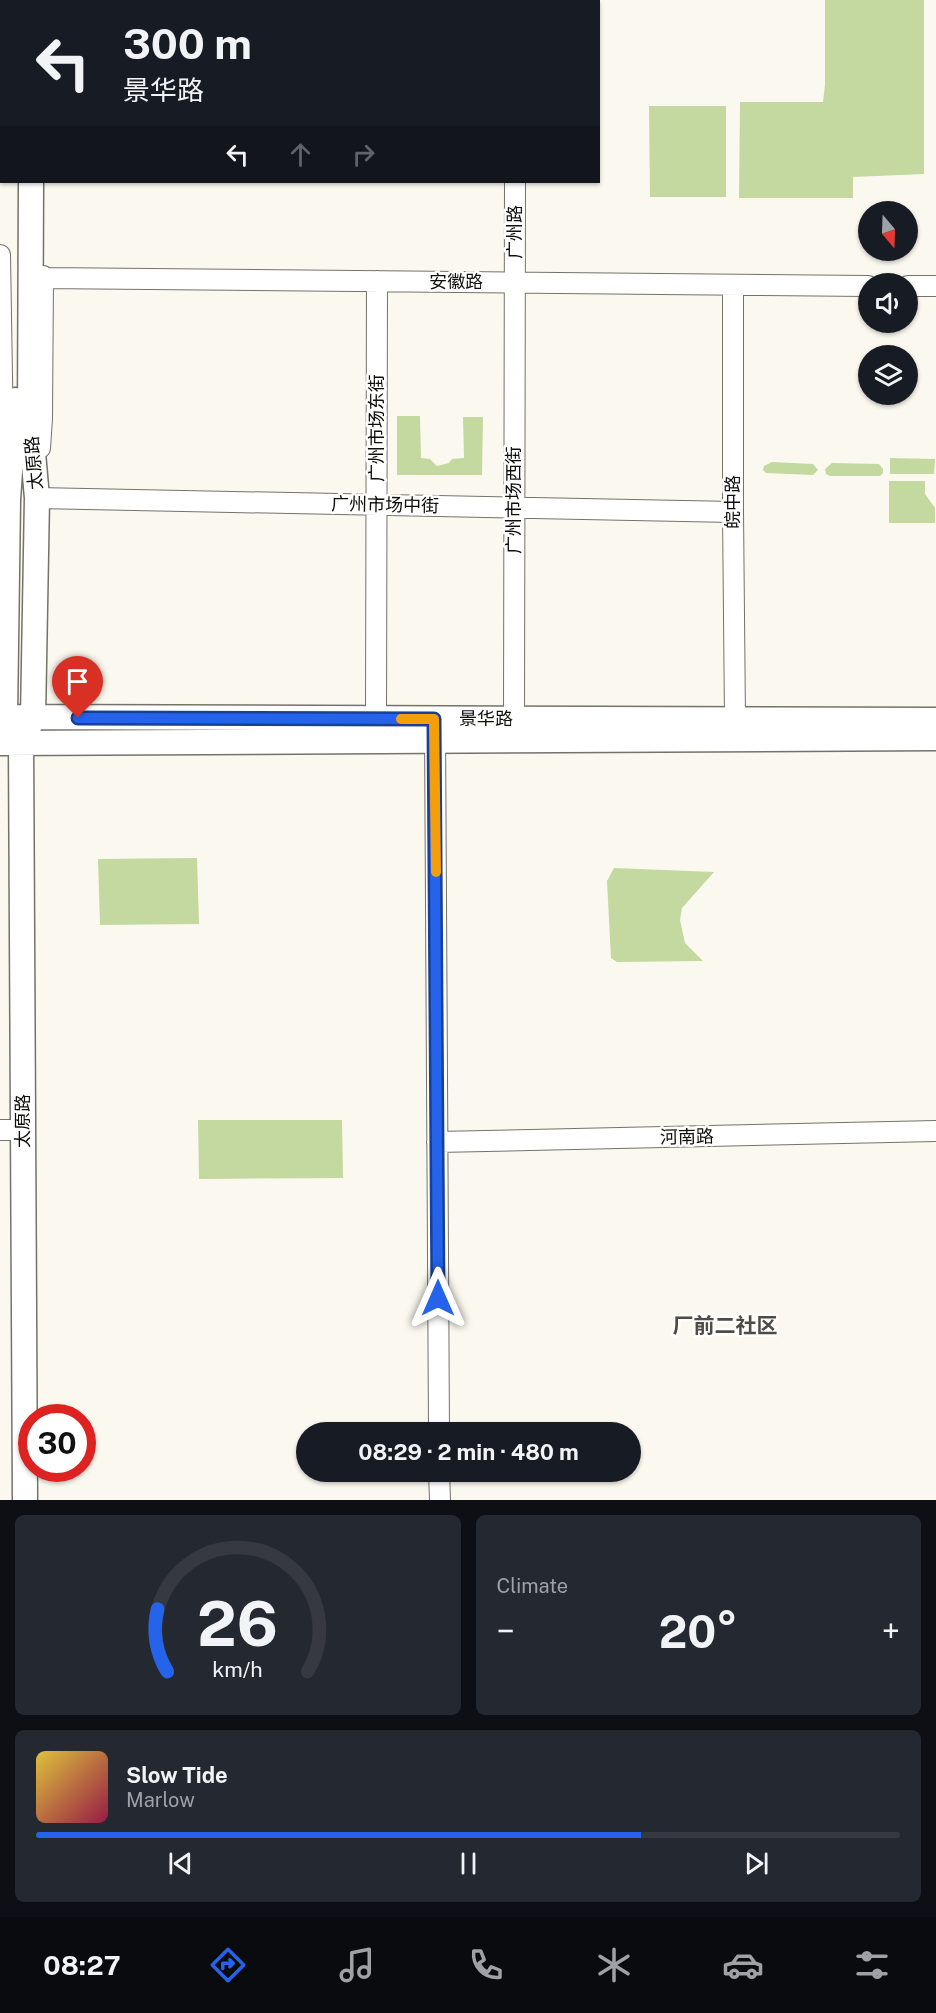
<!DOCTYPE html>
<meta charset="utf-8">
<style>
body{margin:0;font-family:"Public Sans","Noto Sans SC",sans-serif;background:#242831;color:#f1f3f6;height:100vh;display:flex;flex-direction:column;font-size:22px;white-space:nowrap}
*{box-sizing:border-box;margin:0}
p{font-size:20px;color:#9ea1a6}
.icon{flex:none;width:33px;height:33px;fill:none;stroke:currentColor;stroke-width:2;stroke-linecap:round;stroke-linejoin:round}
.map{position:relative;height:1500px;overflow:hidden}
.side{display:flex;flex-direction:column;gap:15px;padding:15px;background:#0d0f14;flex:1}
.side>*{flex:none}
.guide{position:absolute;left:0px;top:0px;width:600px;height:183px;box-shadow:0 2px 4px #0004;background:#171b24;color:#f1f3f6;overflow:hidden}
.needle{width:39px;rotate:161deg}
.tools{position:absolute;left:858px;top:201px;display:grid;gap:12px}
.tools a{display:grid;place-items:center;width:60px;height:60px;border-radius:50%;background:#171b24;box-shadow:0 2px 4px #0004;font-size:30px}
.speed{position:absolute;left:18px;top:1404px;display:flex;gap:12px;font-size:30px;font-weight:700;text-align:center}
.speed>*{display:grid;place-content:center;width:78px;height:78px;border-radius:50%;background:#171b24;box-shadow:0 2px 4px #0004;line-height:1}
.speed .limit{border:9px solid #d22;background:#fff;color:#111}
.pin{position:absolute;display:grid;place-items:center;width:51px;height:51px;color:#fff;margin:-62px -26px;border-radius:50% 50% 50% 0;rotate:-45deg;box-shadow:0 0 6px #0007}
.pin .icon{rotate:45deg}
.me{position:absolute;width:66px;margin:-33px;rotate:0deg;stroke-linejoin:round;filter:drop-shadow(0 0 4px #0008)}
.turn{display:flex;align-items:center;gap:21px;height:126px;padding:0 24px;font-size:27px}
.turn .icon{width:78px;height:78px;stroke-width:2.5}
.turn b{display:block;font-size:42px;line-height:51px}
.lanes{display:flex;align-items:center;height:57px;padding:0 24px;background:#0003;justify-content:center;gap:30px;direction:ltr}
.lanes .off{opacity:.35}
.big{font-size:45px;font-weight:700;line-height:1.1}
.side .tile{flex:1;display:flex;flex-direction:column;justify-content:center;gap:9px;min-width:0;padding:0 21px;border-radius:9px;background:#242831}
.side .dial{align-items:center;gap:0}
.dial svg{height:156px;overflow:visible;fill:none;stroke:#363941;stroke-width:7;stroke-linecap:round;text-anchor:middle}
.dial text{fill:#f1f3f6;stroke:none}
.song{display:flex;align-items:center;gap:18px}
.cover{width:72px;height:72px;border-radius:9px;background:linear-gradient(135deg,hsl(50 70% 55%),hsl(340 70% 35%))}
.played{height:6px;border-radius:3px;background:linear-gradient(90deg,#2563eb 70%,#363941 70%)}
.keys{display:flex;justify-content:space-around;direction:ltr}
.heat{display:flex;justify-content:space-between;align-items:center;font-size:33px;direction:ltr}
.side .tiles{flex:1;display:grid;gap:15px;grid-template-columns:1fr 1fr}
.tile:last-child{grid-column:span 2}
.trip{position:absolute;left:296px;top:1422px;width:345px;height:60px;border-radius:30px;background:#171b24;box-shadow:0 2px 4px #0004;font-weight:700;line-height:60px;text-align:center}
.tab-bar{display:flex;height:96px;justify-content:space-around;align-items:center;background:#090b0e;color:#9ea1a6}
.tab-bar .icon{width:42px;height:42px}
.tab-bar .active{color:#2563eb}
.tab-bar b{font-size:27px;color:#f1f3f6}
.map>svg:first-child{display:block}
</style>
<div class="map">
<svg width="936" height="1500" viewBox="0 0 936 1500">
<rect width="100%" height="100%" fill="#fbf8ef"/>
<!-- green -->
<path fill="#c3d99f" d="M825 0H924V174L853 177V198H739L740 102H823L825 85Z
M649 106H726V197H650Z
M397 416H420L421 458 430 459 437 466 449 463 452 459 464 458 463 417H483L482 475H397Z
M890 458 935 459 934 474H890Z
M772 462 813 464 818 470 813 475 766 473 763 470 764 466Z
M832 463 879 464 883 469V473L880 476H830L826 474 825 469Z
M889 481H925V494L935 508V523H889Z
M197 858 199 924 100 925 98 859Z
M614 868 714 872 682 908 680 920 685 943 703 961 617 962 611 958 607 881Z
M198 1120H342L343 1178 199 1179Z"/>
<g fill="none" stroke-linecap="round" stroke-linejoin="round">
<!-- minor casing -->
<g stroke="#74726a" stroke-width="22">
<path id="minor" d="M516 2 517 0
M0 255 3 439
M43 278 868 286
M733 285V512L735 719
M908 286H936
M40 448 42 418 43 276
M38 486 37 498 733 512
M376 719 377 281
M514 719 515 182
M435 727 439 1432
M0 1130H23
M437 1142 936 1131
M439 1472 440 1500"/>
</g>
<!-- major casing -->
<g stroke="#74726a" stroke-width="27">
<path id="major" d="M13 0V2
M31 2V0
M0 717 936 720
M14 731 5 717 8 500 15 400
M0 743 936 738
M25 1500 21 743 33 718 37 498 30 419 31 182"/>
</g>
<!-- minor -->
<use href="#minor" stroke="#fff" stroke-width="20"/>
<!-- major -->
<use href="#major" stroke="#fff" stroke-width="24"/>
</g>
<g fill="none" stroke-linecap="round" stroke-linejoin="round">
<!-- route casing -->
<g stroke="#184099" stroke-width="15">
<path id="route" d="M78 718 434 719 438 1298"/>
</g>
<!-- route -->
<use href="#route" stroke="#2563eb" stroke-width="10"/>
<!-- slow -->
<path stroke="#f59e0b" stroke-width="10" d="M401 719H434L436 872"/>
</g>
<g text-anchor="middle" stroke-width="5" stroke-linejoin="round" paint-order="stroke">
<!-- street labels -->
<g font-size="18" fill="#0e0e0b" stroke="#fff">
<text transform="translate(515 232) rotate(-90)" y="6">广州路</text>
<text x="456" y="288">安徽路</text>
<text transform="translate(377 428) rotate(-90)" y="6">广州市场东街</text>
<text transform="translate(34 463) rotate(-95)" y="6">太原路</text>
<text transform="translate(514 500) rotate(-90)" y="6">广州市场西街</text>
<text transform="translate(733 502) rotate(-90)" y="6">皖中路</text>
<text transform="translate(385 505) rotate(1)" y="6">广州市场中街</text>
<text x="486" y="725">景华路</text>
<text transform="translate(23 1121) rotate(-90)" y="6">太原路</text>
<text transform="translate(687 1137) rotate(-1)" y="6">河南路</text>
</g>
<!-- quarter labels -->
<g font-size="21" font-weight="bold" fill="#4d4b44" stroke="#fff">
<text x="725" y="1333">厂前二社区</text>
</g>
</g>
</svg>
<div class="tools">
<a><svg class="needle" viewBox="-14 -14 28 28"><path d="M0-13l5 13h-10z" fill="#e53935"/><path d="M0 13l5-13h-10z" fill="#9ea1a6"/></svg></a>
<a><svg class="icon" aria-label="sound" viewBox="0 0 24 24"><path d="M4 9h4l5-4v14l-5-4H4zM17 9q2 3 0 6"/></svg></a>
<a><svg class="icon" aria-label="layers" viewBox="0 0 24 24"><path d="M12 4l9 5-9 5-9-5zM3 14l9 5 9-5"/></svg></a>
</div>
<div class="speed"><div class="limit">30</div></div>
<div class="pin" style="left:78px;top:718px;background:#d93025"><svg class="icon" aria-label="arrive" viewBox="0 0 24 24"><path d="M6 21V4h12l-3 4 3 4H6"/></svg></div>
<svg class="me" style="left:438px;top:1298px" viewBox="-20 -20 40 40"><path d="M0-17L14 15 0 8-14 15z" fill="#2563eb" stroke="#fff" stroke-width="4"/></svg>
<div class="trip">08:29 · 2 min · 480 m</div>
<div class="guide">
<div class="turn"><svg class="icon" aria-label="left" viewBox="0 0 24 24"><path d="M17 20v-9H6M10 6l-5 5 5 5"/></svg><div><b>300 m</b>景华路</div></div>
<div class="lanes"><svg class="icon" aria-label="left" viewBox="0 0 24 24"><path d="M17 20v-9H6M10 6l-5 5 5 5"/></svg><svg class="icon off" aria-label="ahead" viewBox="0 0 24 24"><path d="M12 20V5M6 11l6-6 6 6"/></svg><svg class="icon off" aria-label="right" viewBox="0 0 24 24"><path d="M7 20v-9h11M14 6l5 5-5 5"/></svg></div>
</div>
</div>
<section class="side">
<div class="tiles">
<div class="tile dial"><svg viewBox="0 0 100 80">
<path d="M14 69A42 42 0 1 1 86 69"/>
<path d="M14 69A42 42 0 0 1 9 37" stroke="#2563eb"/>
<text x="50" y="56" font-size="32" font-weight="700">26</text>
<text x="50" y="72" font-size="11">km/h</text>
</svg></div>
<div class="tile"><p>Climate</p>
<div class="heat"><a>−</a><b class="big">20°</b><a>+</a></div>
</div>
<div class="tile">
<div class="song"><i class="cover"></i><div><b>Slow Tide</b><p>Marlow</p></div></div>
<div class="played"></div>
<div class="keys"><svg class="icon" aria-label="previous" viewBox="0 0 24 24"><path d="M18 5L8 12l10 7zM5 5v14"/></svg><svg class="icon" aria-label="pause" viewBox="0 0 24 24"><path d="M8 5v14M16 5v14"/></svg><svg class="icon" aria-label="next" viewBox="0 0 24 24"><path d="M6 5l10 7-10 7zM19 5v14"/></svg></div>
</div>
</div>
</section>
<nav class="tab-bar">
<b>08:27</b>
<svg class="icon active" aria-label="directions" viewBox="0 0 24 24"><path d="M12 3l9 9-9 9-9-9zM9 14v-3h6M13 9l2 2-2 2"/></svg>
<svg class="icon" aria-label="music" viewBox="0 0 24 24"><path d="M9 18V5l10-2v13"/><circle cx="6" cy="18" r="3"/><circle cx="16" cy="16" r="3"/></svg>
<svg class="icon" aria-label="phone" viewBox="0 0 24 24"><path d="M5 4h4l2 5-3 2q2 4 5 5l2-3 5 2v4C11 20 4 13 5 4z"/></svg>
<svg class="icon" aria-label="climate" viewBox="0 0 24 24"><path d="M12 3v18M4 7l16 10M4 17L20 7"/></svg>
<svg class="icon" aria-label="car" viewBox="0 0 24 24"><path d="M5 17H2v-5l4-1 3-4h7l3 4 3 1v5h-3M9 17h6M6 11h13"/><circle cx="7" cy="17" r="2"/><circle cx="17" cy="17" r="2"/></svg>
<svg class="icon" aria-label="filters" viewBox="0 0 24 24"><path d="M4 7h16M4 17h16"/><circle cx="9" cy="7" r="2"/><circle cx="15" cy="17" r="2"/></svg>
</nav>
